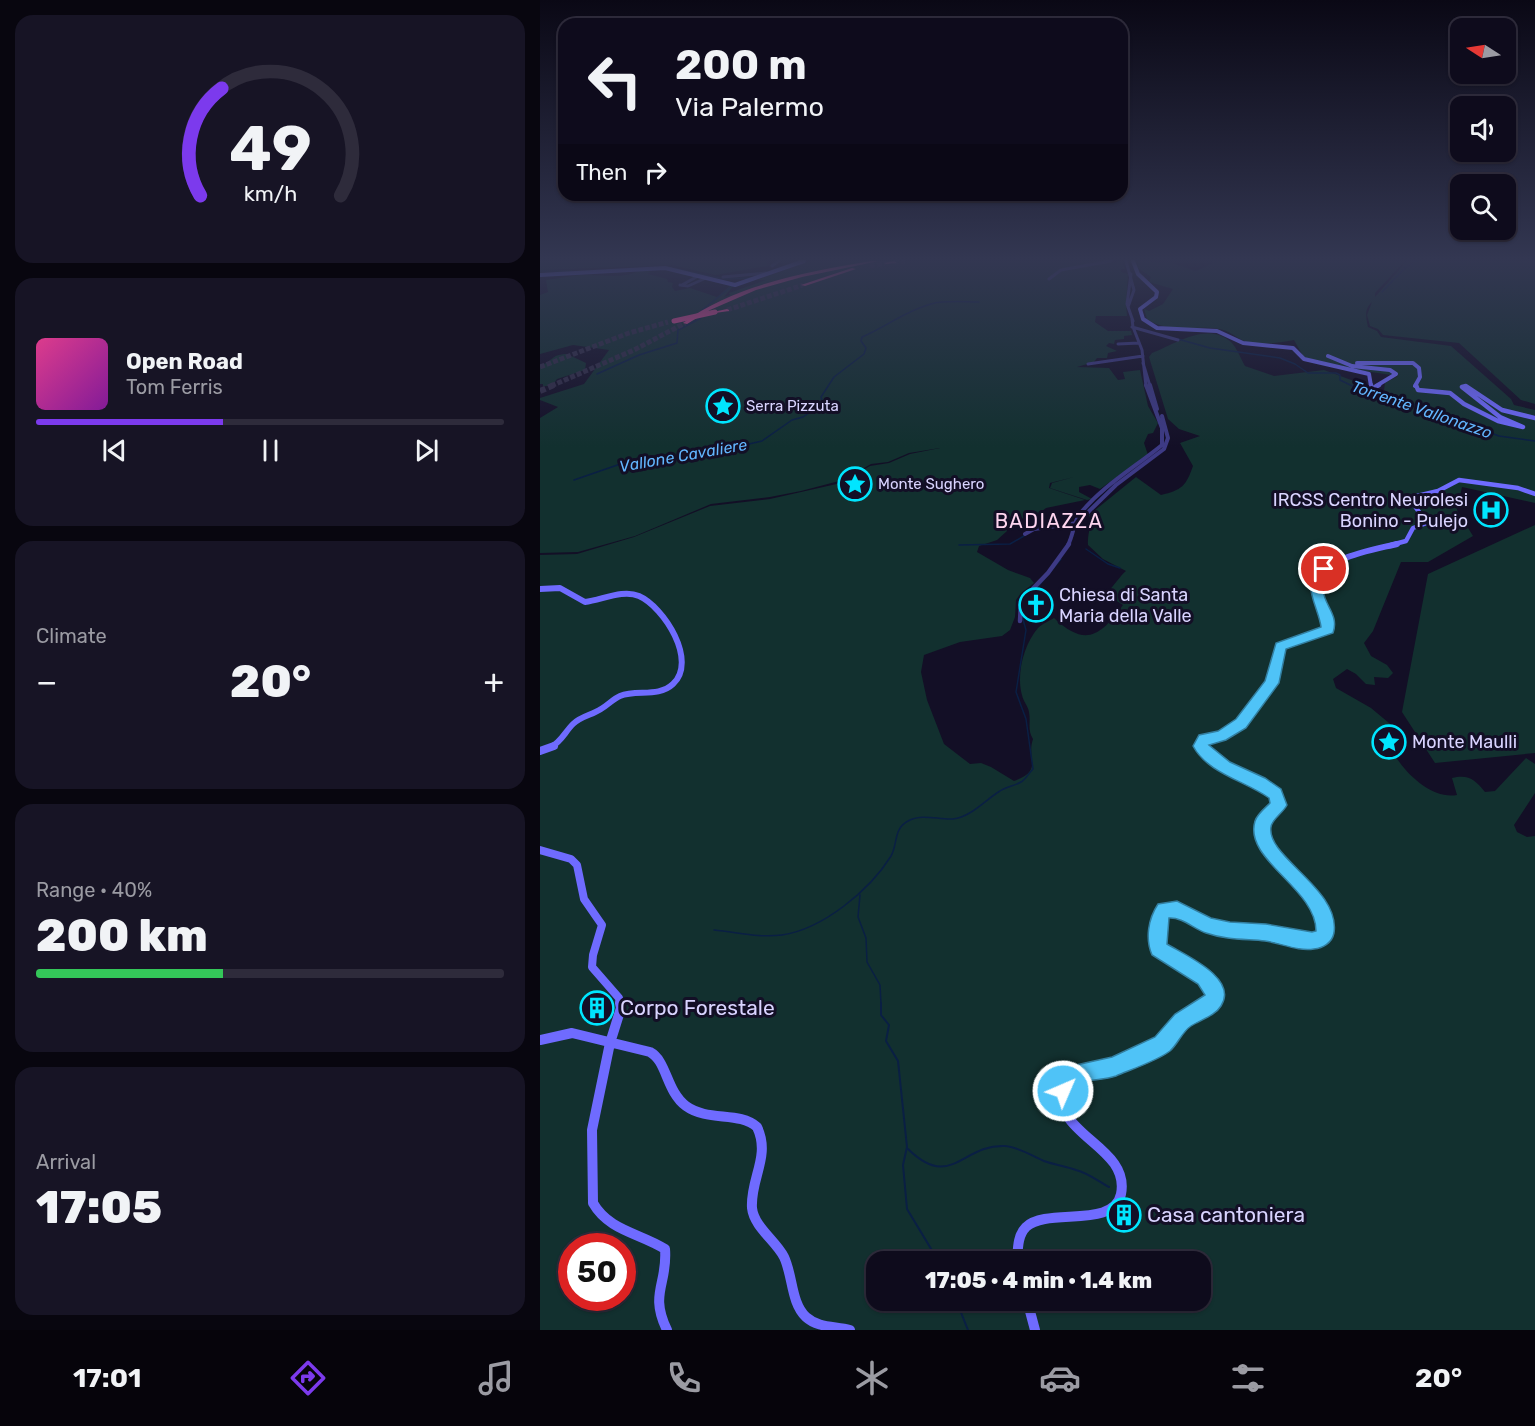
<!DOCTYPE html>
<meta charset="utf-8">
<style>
body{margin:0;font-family:Rubik,sans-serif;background:#171425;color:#f1f3f6;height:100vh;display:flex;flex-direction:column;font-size:22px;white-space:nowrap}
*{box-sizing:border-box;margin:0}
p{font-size:20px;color:#9b9ba3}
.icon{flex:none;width:33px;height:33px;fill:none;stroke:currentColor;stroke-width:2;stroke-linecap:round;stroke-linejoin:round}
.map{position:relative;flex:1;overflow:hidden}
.sheet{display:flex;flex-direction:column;gap:15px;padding:15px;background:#08060f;width:540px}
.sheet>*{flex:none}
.banner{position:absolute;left:18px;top:18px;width:570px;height:183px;border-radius:18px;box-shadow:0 2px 4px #0004,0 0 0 2px #2e2b3b;background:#0e0b1c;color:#f1f3f6;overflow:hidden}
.needle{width:39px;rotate:282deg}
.tools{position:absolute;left:910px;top:18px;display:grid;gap:12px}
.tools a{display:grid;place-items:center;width:66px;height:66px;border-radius:12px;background:#0e0b1c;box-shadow:0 2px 4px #0004,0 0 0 2px #2e2b3b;font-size:30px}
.speed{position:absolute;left:18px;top:1233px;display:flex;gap:12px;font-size:30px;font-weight:700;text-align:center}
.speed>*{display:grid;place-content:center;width:78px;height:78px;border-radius:50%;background:#0e0b1c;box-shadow:0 2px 4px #0004,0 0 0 2px #2e2b3b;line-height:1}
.speed .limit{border:9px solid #d22;background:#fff;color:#111}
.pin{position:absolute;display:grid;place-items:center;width:51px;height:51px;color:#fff;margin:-26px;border:3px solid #fff;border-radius:50%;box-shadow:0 2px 6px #0007}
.me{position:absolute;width:66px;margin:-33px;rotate:45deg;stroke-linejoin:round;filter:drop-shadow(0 0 4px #0008)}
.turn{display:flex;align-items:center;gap:21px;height:126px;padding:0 18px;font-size:27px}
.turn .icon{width:78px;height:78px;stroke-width:2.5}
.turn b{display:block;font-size:42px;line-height:51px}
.then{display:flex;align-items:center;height:57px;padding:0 18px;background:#0003;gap:12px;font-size:22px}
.big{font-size:45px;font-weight:800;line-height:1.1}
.sheet .tile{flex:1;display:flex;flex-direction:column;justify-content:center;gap:9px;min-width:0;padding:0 21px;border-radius:18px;background:#171425}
.sheet .dial{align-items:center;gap:0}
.dial svg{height:156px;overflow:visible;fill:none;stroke:#2e2b3b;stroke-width:7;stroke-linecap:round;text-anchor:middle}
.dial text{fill:#f1f3f6;stroke:none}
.song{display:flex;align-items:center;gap:18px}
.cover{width:72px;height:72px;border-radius:9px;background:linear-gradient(135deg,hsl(330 70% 55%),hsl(290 70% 35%))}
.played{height:6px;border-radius:3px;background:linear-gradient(90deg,#7c3aed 40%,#2e2b3b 40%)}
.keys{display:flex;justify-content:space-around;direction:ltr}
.heat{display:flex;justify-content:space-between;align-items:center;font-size:33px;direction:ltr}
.charge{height:9px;border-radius:4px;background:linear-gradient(90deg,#34c759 40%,#2e2b3b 0)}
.trip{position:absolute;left:326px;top:1251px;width:345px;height:60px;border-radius:18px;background:#0e0b1c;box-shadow:0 2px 4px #0004,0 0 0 2px #2e2b3b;font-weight:800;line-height:60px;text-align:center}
.menu{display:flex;height:96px;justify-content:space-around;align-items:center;background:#06040b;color:#9b9ba3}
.menu .icon{width:42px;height:42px}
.menu .selected{color:#7c3aed}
.menu b{font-size:27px;color:#f1f3f6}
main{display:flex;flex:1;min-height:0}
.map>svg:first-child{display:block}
</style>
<main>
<section class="sheet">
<div class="tile dial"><svg viewBox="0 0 100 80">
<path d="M14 69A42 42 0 1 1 86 69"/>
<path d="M14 69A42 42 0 0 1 25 14" stroke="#7c3aed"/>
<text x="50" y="56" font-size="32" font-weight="700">49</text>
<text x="50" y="72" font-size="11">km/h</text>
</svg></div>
<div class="tile">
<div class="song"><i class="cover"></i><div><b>Open Road</b><p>Tom Ferris</p></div></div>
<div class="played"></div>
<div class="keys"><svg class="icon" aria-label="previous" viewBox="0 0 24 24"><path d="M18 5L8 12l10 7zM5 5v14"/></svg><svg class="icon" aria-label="pause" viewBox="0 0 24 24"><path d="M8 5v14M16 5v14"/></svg><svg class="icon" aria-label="next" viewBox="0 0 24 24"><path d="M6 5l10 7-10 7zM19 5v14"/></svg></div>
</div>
<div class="tile"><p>Climate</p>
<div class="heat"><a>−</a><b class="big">20°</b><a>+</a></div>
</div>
<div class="tile"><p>Range · 40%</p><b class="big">200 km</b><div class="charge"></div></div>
<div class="tile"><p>Arrival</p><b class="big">17:05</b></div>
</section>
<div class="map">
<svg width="995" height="1330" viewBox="0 0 995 1330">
<rect width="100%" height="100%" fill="#130f26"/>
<!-- green -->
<path fill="#12302f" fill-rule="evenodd" d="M0 261H227V264L232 265 175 275 132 265 0 270Z
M271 261H558L563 264 582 261 585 269H581V272L588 274 586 304 587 316H556L555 322 568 331H591L592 335 584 336V339L575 340 574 344 569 343 566 346 577 351 568 353 567 358H557L554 362 537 367 569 368 578 380 585 379 583 372 600 370 608 406 618 423 613 433 608 434 604 443 608 455 560 489 550 485 539 487V492L552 499 547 500 510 488 512 483 534 477 510 483 509 488 545 500 506 508 496 516 474 520 465 527 467 531 457 540 439 546 437 552 468 570 490 578 494 583 481 593 476 600 475 617 470 630 462 636 420 642 384 655 381 672 387 700 404 744 430 764 441 763 451 767 474 781C504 770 486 759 493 739 487 729 491 723 489 712 488 706 483 701 482 695 476 674 484 644 498 628 502 624 509 621 514 618 545 647 560 637 583 605L569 596 568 591C575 585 579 577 586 571L563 559 548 545C547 534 552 526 549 515L596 477 621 495C642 490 646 486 653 466L640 443 660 436 639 429 628 419 609 357 612 353C635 344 667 321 691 342 697 348 701 359 705 366L734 376 784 370 855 396 844 390 845 383 858 376 804 368 768 359 763 356 754 340C739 343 719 346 704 341 695 337 689 330 679 329 655 325 629 334 607 319L604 309 609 311 623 304 633 289 609 282 611 277 598 268V261L631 263 656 271 675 262 672 261H865L835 293V297L866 262V261H995V404L981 400 919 343 843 335 838 329 830 326 827 315 832 302C824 309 826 317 828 327L837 331 841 337 911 346 971 399 974 405 995 410V415L986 418 995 420V503L922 487 917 510 933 536 888 562H861L833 631 824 643 831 656 847 665 853 673 848 678 834 677 835 685 826 684 816 674 807 669 793 679 796 688 831 708 855 728 856 733 851 748C861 770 891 800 917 795L912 778C929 774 935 780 945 792L955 791 986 758 995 764V793L974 825 977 832 987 837 995 836V1330H0V555L37 554 94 537 170 506 230 499 301 483 330 466 349 463 370 454 400 448 369 453 348 462 331 464 303 480 261 491 230 497 171 504 95 536 38 552 0 553V418L18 407 0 400V398L44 384 69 350 33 345 0 354V295L8 292 6 280C18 279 32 275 44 275 58 274 87 280 99 270H108L110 272 108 274 127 279 128 282 133 283 132 287 135 291 150 288 177 297 191 285H194L184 297 190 295 189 293 226 280H218L220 279ZM32 1246H82V1298H32ZM336 1262H660V1300H336Z
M27 354 46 363 45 370 17 379 12 386H3V384H0V365C11 364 10 354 27 354Z
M995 525V753L895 763 862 712 888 574Z"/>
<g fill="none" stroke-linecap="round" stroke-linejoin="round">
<!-- stream-far1 -->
<path stroke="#0a1f44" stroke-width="1.5" d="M127 267 184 279 210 278
M0 271H32
M842 292 865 268 876 261
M161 311 192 286
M638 339 670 348 740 358 755 364 768 373H796L800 375V380L835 397 883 406 914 423 930 425 959 436 995 441
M57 374 99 355 137 343 138 330 161 318
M34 480 89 461 144 459 222 441 252 420 263 417 283 403 281 397 294 377 324 354 326 348 321 341 322 337C346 327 365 311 391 304 405 300 424 302 439 302
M542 516 571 488
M419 545 470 544 484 536
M546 549 568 564 580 568
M497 588 521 559
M320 895 318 917 326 938 327 962 340 985 341 1004
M174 930C197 932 219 938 242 935 283 929 330 890 351 856 358 844 353 829 368 821 382 813 398 820 413 819 431 817 445 800 460 791 466 787 474 786 481 782 485 780 489 773 493 769L486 719 476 692 486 630 482 616"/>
<!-- stream -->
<path stroke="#0a1f44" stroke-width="2" d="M341 1003V1015L349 1025 346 1041 358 1061 367 1147 363 1165 367 1209 399 1262
M368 1149C411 1191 422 1144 465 1146 479 1147 492 1156 504 1161 515 1165 525 1166 536 1170 548 1173 558 1181 569 1187
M416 1300 428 1330"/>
<!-- highway-tunnel-far1 -->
<path stroke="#312d47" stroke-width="5" stroke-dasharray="5 2" stroke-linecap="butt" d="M354 262 365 261
M330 266 346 263
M187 310 263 285
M0 367 89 333 128 322
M11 386 94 350 145 323"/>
<!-- highway-tunnel -->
<path stroke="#312d47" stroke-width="6" stroke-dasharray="6 3" stroke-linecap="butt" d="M0 391 14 385"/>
<!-- street-far2 -->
<path stroke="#3d3a85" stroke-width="3" d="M586 261 594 290 588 307
M232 266 239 261
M591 274 587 304 593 321
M183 277 226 273
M509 279 521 270 571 261
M140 285 148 286 166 278
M142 285 158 276
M592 319 593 327 602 350 606 386
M592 327 638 340
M578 344 599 343
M603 363 610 386
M548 364 603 356"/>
<!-- street-far1 -->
<path stroke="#3d3a85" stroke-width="4" d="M610 385 617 409
M537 523 576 485 624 449 628 438 622 416
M485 534 494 529 537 523
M528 545C533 536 534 522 539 515 562 486 594 468 622 445V428L606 385"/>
<!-- street -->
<path stroke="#3d3a85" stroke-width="4.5" d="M480 621 481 601 508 573 529 544"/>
<!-- secondary-far4 -->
<path stroke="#6f6bff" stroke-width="4" d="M593 261 598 274 617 292 616 297 600 309 603 319 617 328 677 331 703 343 753 348 764 359 829 374 831 386
M0 275 125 268 195 285 264 261
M788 356 812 366 850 370 856 374 836 386
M817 363H873L879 368 880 377 875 386"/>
<!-- secondary-far3 -->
<path stroke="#6f6bff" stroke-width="4.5" d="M831 385 832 389 839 385
M876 385 878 390 910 393 924 404 958 421 983 427 960 417 922 387 926 386 962 410 995 418
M851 545 866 541 873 528 887 523 874 505 877 496 898 491 919 480 978 488 995 494"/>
<!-- secondary-far2 -->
<path stroke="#6f6bff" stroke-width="6" d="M0 589 20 588 45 602C62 600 83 589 99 596 124 607 158 661 133 684 118 698 97 689 80 696 73 699 68 705 61 709 52 715 41 716 33 724 25 732 21 742 11 747
M663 747 662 741 683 735 701 724 732 683 740 646 788 630C788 615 775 604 775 590 776 558 833 550 857 544"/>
<!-- secondary-far1 -->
<path stroke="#6f6bff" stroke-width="8" d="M663 746V750C687 767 715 777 737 796L738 807 722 824C723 834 724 842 730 851 746 874 800 907 780 939L769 941 726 932 679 929 661 923 634 908 622 912 617 940 619 949 626 956 656 971 675 989V995L670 1004
M0 751 14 746
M0 850 31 859 37 865 44 899 62 925 53 955 52 967 79 998 80 1004"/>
<!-- secondary -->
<path stroke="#6f6bff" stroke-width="10" d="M80 1003 81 1008 70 1043 52 1130 53 1203C69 1231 100 1233 125 1249 128 1284 109 1293 127 1330
M0 1040 32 1033 110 1052C127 1061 126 1091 146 1106 168 1122 199 1111 217 1127 231 1156 210 1179 212 1208 214 1227 236 1241 244 1257 253 1276 251 1303 266 1317 278 1328 295 1326 310 1330
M477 1262C478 1250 477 1236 486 1227 507 1207 574 1229 581 1194 591 1144 505 1134 525 1083L540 1072 571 1068 621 1045 642 1021 671 1003
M487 1300 495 1330"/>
<!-- highway -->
<path fill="#ff4fa3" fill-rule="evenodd" d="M331 261H339L262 277 216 290 170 310 147 324 143 323C193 285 270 271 331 261Z
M354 261 356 262V263L346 264 344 263Z
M312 268 316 269 265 286 261 285Z
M187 309 189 310V311L175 313 173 312Z"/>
<!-- highway-bridge -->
<path stroke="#ff4fa3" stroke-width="5" d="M134 321 175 312"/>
</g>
<!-- sky -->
<linearGradient id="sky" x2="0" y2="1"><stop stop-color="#0a0815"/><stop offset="0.58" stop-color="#333752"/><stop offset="1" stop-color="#333752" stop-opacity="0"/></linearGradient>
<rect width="995" height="447" fill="url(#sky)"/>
<!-- route -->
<path fill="#4fc3f7" stroke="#337fa1" stroke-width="1.5" d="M784 565 791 569C769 600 802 608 793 633L746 649 739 683 706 728 686 740 669 745 690 762 725 778 741 789 747 805C743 813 732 819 731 827 726 857 801 889 794 933 792 943 783 948 774 949 759 952 740 943 725 941 705 939 686 940 666 933 654 929 642 917 629 918L627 944C645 955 699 978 681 1006 675 1016 660 1020 651 1026 642 1032 638 1044 630 1051 619 1060 590 1070 576 1076 555 1083 540 1075 530 1098L523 1101 516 1098 513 1091 520 1074 527 1067 572 1057 615 1037 635 1014 665 995 658 984 612 955C605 939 608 919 618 904L637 901 671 918 690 922 726 924 772 932 776 931C776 888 703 860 715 821 717 814 725 808 730 803L729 798C705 781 667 773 653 746L659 735 678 731 696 719 725 681 736 643 781 627C779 608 756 575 784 565Z"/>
<!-- icons -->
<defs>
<g id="sight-ring" transform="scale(1.725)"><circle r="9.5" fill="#130f26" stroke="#00e5ff" stroke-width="1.5"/><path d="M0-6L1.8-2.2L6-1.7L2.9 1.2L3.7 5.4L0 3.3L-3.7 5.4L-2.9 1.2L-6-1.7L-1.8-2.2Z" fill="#00e5ff"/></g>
<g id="hospital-ring" transform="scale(1.725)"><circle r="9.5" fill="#130f26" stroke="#00e5ff" stroke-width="1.5"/><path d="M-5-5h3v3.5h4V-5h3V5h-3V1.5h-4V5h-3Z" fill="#00e5ff"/></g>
<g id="church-ring" transform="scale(1.725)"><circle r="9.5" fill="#130f26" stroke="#00e5ff" stroke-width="1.5"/><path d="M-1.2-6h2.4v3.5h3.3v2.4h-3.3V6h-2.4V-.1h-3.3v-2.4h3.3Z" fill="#00e5ff"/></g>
<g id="building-ring" transform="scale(1.725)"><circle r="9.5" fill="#130f26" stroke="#00e5ff" stroke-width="1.5"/><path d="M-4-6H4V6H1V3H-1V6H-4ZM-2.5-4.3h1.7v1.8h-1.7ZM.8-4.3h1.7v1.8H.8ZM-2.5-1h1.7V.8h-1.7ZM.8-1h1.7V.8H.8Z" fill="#00e5ff"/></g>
</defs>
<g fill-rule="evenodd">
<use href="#sight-ring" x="183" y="406"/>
<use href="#sight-ring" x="315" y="484"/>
<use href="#hospital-ring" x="951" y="510"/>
<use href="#church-ring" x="496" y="605"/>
<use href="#sight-ring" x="849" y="742"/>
<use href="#building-ring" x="57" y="1008"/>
<use href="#building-ring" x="584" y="1215"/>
</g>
<g text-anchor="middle" stroke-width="6" stroke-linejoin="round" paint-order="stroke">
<!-- far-poi labels -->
<g font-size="15" fill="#d9d4ff" stroke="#130f26" text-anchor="start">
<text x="206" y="411">Serra Pizzuta</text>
<text x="338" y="489">Monte Sughero</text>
</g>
<!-- far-water labels -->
<g font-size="16" font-style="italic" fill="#62b6ff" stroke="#130f26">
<text transform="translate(882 409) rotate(19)" y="6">Torrente Vallonazzo</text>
<text transform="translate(143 455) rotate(-10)" y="6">Vallone Cavaliere</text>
</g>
<!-- poi labels -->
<g font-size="18" fill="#d9d4ff" stroke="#130f26" text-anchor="start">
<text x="928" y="506" text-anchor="end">IRCSS Centro Neurolesi<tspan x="928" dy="21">Bonino - Pulejo</tspan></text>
<text x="519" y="601">Chiesa di Santa<tspan x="519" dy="21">Maria della Valle</tspan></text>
<text x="872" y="748">Monte Maulli</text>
</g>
<!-- neighbourhood labels -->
<g font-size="20" letter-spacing="1.5" fill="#ffd6f0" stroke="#130f26">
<text x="509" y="528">BADIAZZA</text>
</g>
<!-- near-poi labels -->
<g font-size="21" fill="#d9d4ff" stroke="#130f26" text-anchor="start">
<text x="80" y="1015">Corpo Forestale</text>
<text x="607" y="1222">Casa cantoniera</text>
</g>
</g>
</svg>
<div class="tools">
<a><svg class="needle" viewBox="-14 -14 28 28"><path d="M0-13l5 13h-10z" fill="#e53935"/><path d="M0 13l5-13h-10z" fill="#9b9ba3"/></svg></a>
<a><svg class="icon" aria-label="sound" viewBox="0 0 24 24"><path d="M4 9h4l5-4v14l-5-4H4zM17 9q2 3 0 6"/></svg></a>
<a><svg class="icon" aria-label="search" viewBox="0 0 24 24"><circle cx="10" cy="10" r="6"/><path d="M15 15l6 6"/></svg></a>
</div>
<div class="speed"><div class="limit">50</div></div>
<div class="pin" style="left:784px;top:569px;background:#d93025"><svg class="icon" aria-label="arrive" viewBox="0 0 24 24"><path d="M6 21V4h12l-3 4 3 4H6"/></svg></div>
<svg class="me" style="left:523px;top:1091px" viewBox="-20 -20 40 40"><circle r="17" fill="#4fc3f7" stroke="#fff" stroke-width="3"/><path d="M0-11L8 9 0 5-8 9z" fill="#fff"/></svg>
<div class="trip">17:05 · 4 min · 1.4 km</div>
<div class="banner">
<div class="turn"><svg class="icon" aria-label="left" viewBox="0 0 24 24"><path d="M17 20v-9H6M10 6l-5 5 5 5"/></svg><div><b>200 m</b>Via Palermo</div></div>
<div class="then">Then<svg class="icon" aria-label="right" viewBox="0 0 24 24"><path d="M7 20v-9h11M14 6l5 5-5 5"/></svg></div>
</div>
</div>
</main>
<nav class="menu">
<b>17:01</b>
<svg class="icon selected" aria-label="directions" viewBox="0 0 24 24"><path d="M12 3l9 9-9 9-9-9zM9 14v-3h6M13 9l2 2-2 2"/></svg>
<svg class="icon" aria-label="music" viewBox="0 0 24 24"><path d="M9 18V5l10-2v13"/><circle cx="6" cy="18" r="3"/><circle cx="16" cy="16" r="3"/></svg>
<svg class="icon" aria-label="phone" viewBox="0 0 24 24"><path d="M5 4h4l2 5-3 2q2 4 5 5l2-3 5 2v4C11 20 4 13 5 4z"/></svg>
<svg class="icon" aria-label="climate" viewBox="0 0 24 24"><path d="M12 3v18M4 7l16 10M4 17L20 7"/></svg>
<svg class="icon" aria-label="car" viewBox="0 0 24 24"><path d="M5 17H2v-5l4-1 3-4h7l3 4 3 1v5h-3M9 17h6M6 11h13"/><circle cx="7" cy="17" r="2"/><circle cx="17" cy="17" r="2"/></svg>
<svg class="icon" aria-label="filters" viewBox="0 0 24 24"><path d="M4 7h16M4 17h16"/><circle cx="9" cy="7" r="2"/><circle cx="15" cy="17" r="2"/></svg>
<b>20°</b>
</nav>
